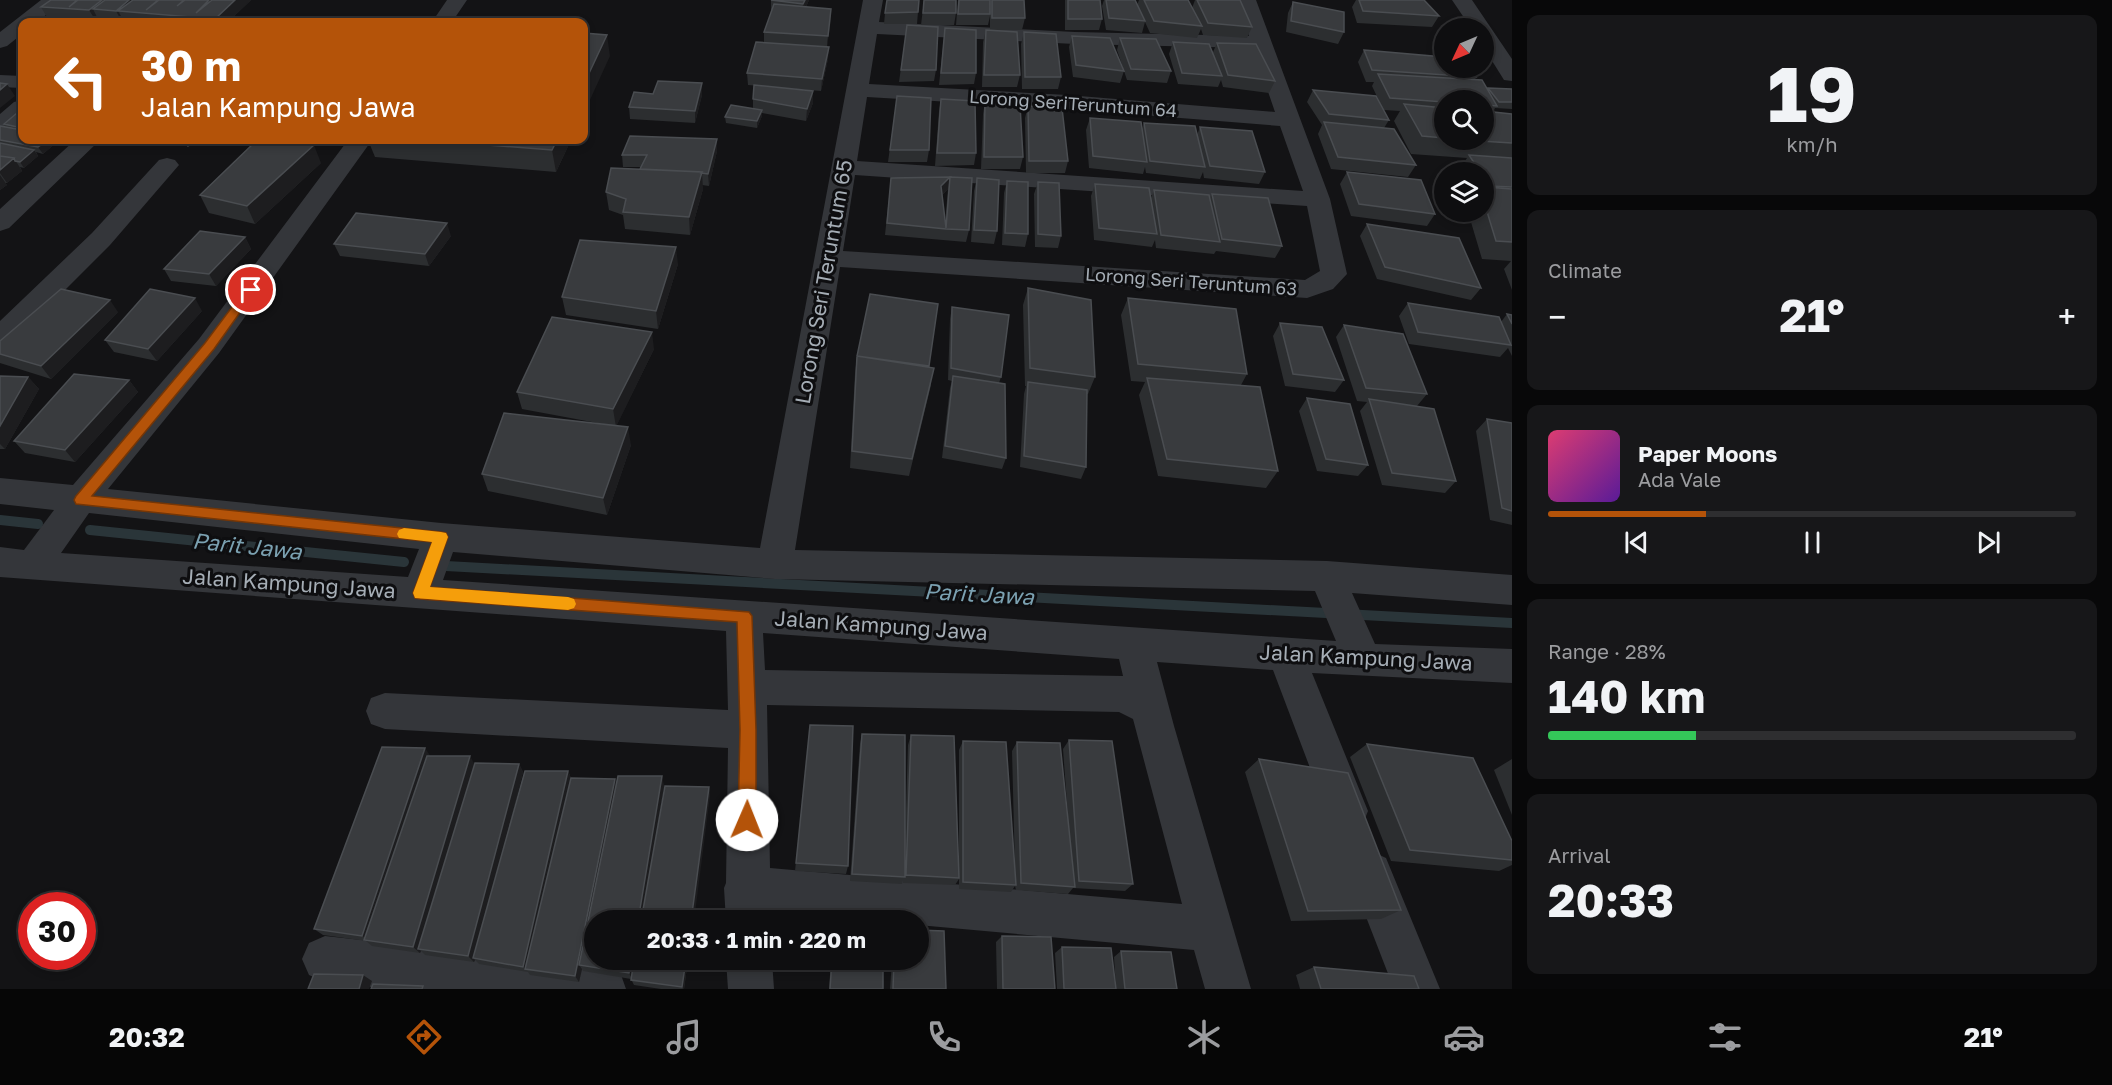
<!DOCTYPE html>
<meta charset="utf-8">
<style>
body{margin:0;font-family:"Golos Text",sans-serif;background:#171719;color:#f1f3f6;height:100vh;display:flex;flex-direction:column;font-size:22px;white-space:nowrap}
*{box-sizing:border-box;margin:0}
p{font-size:20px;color:#9b9c9f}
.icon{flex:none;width:33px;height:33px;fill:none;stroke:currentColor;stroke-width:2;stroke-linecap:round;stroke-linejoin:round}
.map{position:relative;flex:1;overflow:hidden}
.panel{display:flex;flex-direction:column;gap:15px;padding:15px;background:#080809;width:600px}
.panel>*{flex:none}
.top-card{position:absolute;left:18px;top:18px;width:570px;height:126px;border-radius:12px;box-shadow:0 3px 9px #0003,0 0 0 2px #2e2e30;background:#b45309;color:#fff;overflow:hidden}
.needle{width:39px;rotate:226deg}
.controls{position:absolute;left:1434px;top:18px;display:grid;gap:12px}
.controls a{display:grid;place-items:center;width:60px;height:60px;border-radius:50%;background:#0e0e10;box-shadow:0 3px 9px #0003,0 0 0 2px #2e2e30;font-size:30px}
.speed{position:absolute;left:18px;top:892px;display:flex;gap:12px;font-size:30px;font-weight:700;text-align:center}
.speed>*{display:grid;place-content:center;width:78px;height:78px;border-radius:50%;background:#0e0e10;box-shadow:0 3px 9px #0003,0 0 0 2px #2e2e30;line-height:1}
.speed .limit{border:9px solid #d22;background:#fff;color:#111}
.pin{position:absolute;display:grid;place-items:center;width:51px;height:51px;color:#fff;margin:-26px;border:3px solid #fff;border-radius:50%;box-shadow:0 2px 6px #0007}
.me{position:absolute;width:66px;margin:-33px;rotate:1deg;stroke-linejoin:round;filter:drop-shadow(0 0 4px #0008)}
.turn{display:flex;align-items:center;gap:21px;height:126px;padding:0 24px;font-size:27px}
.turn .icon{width:78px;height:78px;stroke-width:2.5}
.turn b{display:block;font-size:42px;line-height:51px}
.big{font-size:45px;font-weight:700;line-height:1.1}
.panel .card{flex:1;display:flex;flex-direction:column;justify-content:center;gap:9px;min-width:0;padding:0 21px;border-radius:12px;background:#171719}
.panel .dial{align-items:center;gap:0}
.dial b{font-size:78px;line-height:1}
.song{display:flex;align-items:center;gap:18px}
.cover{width:72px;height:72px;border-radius:9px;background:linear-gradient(135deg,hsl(340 70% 55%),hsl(270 70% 35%))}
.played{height:6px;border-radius:3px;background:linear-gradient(90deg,#b45309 30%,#2e2e30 30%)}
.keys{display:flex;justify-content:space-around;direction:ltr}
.heat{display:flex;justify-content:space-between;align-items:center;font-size:33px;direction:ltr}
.charge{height:9px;border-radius:4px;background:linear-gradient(90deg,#34c759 28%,#2e2e30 0)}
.trip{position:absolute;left:584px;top:910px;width:345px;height:60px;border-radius:30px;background:#0e0e10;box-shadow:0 3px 9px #0003,0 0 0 2px #2e2e30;font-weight:700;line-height:60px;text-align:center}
.menu{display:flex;height:96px;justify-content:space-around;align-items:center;background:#060606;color:#9b9c9f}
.menu .icon{width:42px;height:42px}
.menu .selected{color:#b45309}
.menu b{font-size:27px;color:#f1f3f6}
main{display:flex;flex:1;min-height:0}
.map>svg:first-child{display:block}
</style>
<main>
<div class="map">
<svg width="1512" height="989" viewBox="0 0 1512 989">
<rect width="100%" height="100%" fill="#131315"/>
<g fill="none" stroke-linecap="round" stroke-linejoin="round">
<!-- stream -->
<path stroke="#2a3539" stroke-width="10" d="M0 520 38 524
M90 530 404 562
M446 566 1512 623"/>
<!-- path -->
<path stroke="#3a3d41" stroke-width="2" stroke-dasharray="2 3" stroke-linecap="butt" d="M187 146 211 140"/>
<!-- minor -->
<path fill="#34363a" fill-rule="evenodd" d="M41 0H63L38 22H22V34L7 46 0 48V32Z
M447 0H467L452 22H432Z
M863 0H883L879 22 1075 32 1249 36 1236 0H1256L1330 199 1347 274 1333 289 1307 298 840 267 795 550 1327 561 1512 575V605L1352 593 1375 644 1512 649V683L1312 673 1368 811 1362 826 1347 832 1332 826 1273 670 1157 662 1174 726 1251 989H1205L1194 950 918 925V921H870L770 912V921H726L724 888 726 883 728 748 385 729 371 724 366 711 371 698 385 693 728 710 726 631 0 577V547L24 550 54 510 0 504V478L73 485 199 339 348 140H372L219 353 108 489 441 523 760 548ZM877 34 1075 44 1253 48 1275 112 1067 95 869 84ZM867 97 1067 109 1280 126 1303 191 857 161ZM855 175 1307 206 1320 271 1305 280 843 251ZM89 513 419 549 408 577 61 553ZM453 552 775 579 1315 591 1336 641 443 580ZM763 633 1119 659 1123 676 765 670ZM767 705 1119 712 1133 719 1182 904 770 868Z
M1452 0H1472L1512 59V81L1504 80 1484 48V28H1471Z
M0 75 22 76V88L0 87Z
M22 100V118L8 131 0 133V114L14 102Z
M75 140H100L9 228 0 231V209Z
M167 158 175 160 179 165 110 245 10 345 0 348V321L92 233 159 160Z
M1371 851 1386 858 1440 989H1394L1349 873 1356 858Z
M325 936 603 966 620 972 626 989H390L325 982 309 975 302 959 309 943Z
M726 960H772L774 989H728Z"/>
</g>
<!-- wall -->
<path fill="#2c2e30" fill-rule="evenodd" d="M251 0 228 22H124V21L122 22 99 21 98 19 96 21 48 19 41 7Z
M771 0H809L806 7 831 9 827 47 828 59 821 91 748 85 747 73 764 43V32L771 12Z
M924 0 956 13 954 25H921Z
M958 0H1024L1025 18 1022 30H990V16L988 25H956Z
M1065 0H1100L1102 19 1099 30H1065Z
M1104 0H1135L1137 5 1139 0H1188L1192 8 1195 0H1234L1252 27 1247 38 1203 35 1201 29 1197 38 1150 33 1145 22 1142 33 1106 30 1102 6Z
M1356 0H1424L1439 16 1432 27 1357 23 1352 7Z
M1293 2 1344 32 1338 44 1286 32 1288 13Z
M918 12 917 24H884L885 13Z
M907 25 936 70 934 81 899 82Z
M945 28 976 73 974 84 939 85Z
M986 30 1020 75 1017 87H982L983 42Z
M1024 32 1061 77 1058 89H1022L1021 44Z
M1072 36 1123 68 1117 50 1120 38 1171 71 1167 83 1127 80 1124 71 1120 83 1073 77 1069 47Z
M1173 42 1213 52 1217 43 1275 81 1269 93 1223 87 1221 80 1218 87 1178 84 1169 54Z
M1364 50 1476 77 1475 80 1487 89 1488 88 1512 89V109L1495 108 1493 112 1512 114V290L1504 269 1511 261 1482 259 1468 212H1484V172H1464L1461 167 1467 158 1411 154 1394 121 1400 111 1384 110 1389 120 1384 128 1416 165 1408 177 1331 169 1318 134 1322 125 1307 102 1313 90 1381 105 1372 86 1374 82H1366L1358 62ZM1444 100H1484V140H1444Z
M813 91V103L806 121 762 113V116L757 128 726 123 725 117 753 108V99Z
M653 94 702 95 695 123 630 119 629 107Z
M897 96 929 150 927 162H888Z
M941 99 976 153 974 165 935 166 939 111Z
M985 102 1023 157 1020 169H981L983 114Z
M1028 106 1068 161 1065 173H1026L1025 118Z
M22 108V140L57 142 43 154 36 152 38 156 24 168 20 167 22 171 7 183H5L7 185 0 190V126L5 127 4 124 20 113 19 111Z
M1090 118 1142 129 1144 123 1197 135 1200 127 1265 172 1259 184 1204 178 1203 172 1200 179 1146 173 1145 167 1143 174 1089 168 1086 130Z
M717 139V151L709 186 702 185 703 189 690 235 625 229 623 215 609 210 606 192 640 169V167H623L622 155Z
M368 140H571L556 172 375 157Z
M321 163 255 224 209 213 200 195Z
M1347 172 1435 214 1427 226 1351 216 1340 184Z
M950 177 948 189 942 195 945 223 948 189 950 177 969 230 966 242 885 235 891 178Z
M977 178 997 231 994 244 971 242 974 191Z
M1007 181 1028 234 1025 247 1002 245 1004 193Z
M1038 182 1061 236 1058 248 1035 247 1034 194Z
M1095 184 1151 198 1154 190 1210 198 1212 194 1282 246 1275 258 1216 251 1214 254 1156 248 1155 240 1152 247 1094 240 1091 196Z
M1367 224 1481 288 1471 300 1377 279 1360 236Z
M451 236 429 266 340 256 334 244Z
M245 237 251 249 216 286 171 281 164 269Z
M678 264 658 329 566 315 562 297Z
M1028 288 1095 377 1088 394H1087L1086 467 1081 479 1020 467 1024 394 1026 386H1025L1023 305Z
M1128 298 1247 374 1241 385 1278 471 1266 488 1158 476 1139 395 1145 382 1131 381 1121 315Z
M1408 303 1501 322 1507 314 1512 315V356L1508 348 1500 357 1409 344 1399 316Z
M952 307 1001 377 999 383 1006 458 1002 469 942 458 950 388 952 381 948 380 950 319Z
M202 311 157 361 114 352 105 340Z
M118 312 51 379 0 363V341Z
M1280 323 1344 380 1335 392 1285 386 1273 336Z
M1344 325 1427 394 1417 406 1456 481 1445 493 1382 485 1360 411 1367 402 1357 401 1336 337Z
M654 349 616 426 631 445 607 515 488 491 482 474 608 425 522 409 517 392Z
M857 356 928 367 931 385 909 476 850 468 855 373Z
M0 376 28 377 39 389 5 449H0Z
M129 380 138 392 75 462 25 453 14 441Z
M1307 398 1368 465 1358 476 1317 471 1299 411Z
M1487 419 1512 423V525L1490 520 1476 431Z
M810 725 848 866 846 874 795 871Z
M862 734 905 840 908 745 911 735 959 868V750L963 741 1015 870 1012 751 1017 742 1068 817 1063 749 1069 740 1133 884 1125 891 1073 888 1068 894 1016 890 1015 886 1011 892 959 889V879L955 885 903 883V880L902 884 850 881 860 744Z
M1367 744 1512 841V865L1499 871 1391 861 1350 757Z
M430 756 475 764H519L523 772 510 823 568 771 571 778 617 785H664L651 864 709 787 710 796 594 960H688L684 989H661L634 985 631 979 583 971 582 969 579 982 530 975 528 972 479 964 475 960 474 962 425 955 421 951 420 953 372 946 366 941 323 935 314 929Z
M1259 759 1401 910 1381 919 1291 921 1245 772Z
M1512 759V815L1494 770Z
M1002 936 1055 989H997L996 942Z
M1062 947 1116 989H1057L1055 953Z
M1121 951 1177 989H1116L1114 957Z
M831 960H883V989H829Z
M892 960H918L946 989H890Z
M1314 967 1419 989H1300L1296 975Z"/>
<!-- shaded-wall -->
<path fill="#1d1d1f" d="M102 0H122L93 9 98 19 96 21 89 10Z
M129 0H149L118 11 124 21 122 22 116 11Z
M235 0H251L228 22H217L215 19Z
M805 0H809L802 16 803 4Z
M831 9V20L827 48 828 36Z
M607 35 610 56 584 113V84Z
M829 47 828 59 821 91 822 79Z
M702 83V95L695 123V111Z
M7 84 15 96 0 108V90Z
M813 91V103L806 121 807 109Z
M762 110V116L757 128V121Z
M717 139V151L709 186 708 174Z
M48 140H55L57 142 43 154 38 147Z
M557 140H571L556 172 552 150Z
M314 145 321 163 255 224 247 206Z
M34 150 38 156 24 168 20 162Z
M14 158 22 171 7 183 0 173V170Z
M702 172 703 189 690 235 689 217Z
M0 175 7 185 0 190Z
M950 177 948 189 938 198 941 186Z
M447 223 451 236 429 266 425 254Z
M245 237 251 249 216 286 209 274Z
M676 247 678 264 658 329 656 311Z
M195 298 202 311 157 361 148 349Z
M110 300 118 312 51 379 41 366Z
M652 332 654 349 616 427 613 409Z
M28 377 39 389 5 449 0 444V426Z
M129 380 138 392 75 462 65 450Z
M628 427 631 445 607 515 603 498Z
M425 748 431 757 369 940 362 936Z
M470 756 475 765 418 949 421 951 420 953 413 947Z
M519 764 523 772 475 959 473 958 475 960 474 962 468 956Z
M568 771 572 780 525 969 523 967Z
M662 776 664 785 642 921H638Z
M615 779 618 788 579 965 582 969 579 982 575 976Z
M709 787 710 796 694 921H691Z
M632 960H635L632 979 629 973Z
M686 960H688L684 989H683L682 987Z
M363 975 372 981 369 989H359Z"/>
<!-- building -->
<path fill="#393b3e" stroke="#4a4d51" stroke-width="1.5" d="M51 0H77L69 7 78 0H102L89 10 41 7Z
M105 0H129L116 11 93 9Z
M133 0H158L146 10 159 0H184L177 6 185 0H209L196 13 212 0H235L215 19 118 11Z
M771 0H805L803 4Z
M887 0H919L918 12 885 13Z
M924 0H956V13H923Z
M959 0H990V14H958Z
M992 0H1024L1025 18H992Z
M1068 0H1100L1102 19H1068Z
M1106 0H1135L1145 21 1109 18Z
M1144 0H1188L1202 26 1154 21Z
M1197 0H1240L1252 27 1208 23Z
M1359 0H1424L1439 16 1363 11Z
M1293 2 1344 12V32L1291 21Z
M774 4 831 9 828 36 764 32Z
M907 25 938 27 936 70H901Z
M945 28 976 30V73H941Z
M986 30 1017 32 1020 75H984Z
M1024 32 1056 34 1061 77H1025Z
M584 33 607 35 584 84Z
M1072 36 1110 38 1124 71 1076 65Z
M1120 38 1156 39 1171 71 1131 69Z
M756 42 829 47 822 79 747 73Z
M1173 42 1209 44 1222 76 1182 73Z
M1217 43 1256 44 1275 81 1228 75Z
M1364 50 1444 57V68H1470L1476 77 1372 70Z
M1378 74 1482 80 1497 106 1484 105V100H1444V102L1390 98Z
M658 81 702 83 695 111 629 107 634 92 653 94Z
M0 83 7 84 0 90Z
M754 85 813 91 807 109 753 99Z
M1488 88 1512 89V102H1499Z
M1313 90 1376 96 1389 120 1329 114Z
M897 96 931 98 929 150H890Z
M941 99 975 101 976 153H937Z
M985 102 1020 105 1023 157H984Z
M1404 104 1444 108V138L1422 136Z
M731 105 762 110 757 121 725 117Z
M1028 106 1062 108 1068 161H1029Z
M1484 111 1512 114V143L1464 140H1484Z
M17 113 22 114V128L4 124Z
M1090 118 1141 122 1147 162 1093 156Z
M1324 122 1394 129 1416 165 1338 157Z
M1144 123 1195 126 1205 167 1150 161Z
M0 126 22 130V140H48L38 147 0 140Z
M1200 127 1252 131 1265 172 1210 166Z
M630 136 717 139 708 174 701 173 702 172 640 169 647 155H622Z
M422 140H557L552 150Z
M256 141 314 145 247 206 200 195Z
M0 143 34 150 20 162 15 161 14 158 0 156Z
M1469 155 1512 158V187L1489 186 1484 178V172H1480Z
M0 156 14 158 0 170Z
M611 168 702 172 689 217 623 212 626 199 606 192Z
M1347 172 1421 180 1435 214 1359 204Z
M950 177 941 186 946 228 950 177 972 178 969 230 946 229 887 223 891 178Z
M977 178 999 180 997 231 974 230Z
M1007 181 1028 182V234L1005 233Z
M1038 182 1059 183 1061 236 1038 234Z
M1095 184 1149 188 1157 234 1099 228Z
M1484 187 1512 189V242L1496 241 1484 202Z
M1154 190 1209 195 1220 242 1161 235Z
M1212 194 1268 198 1282 246 1222 239Z
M356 213 447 223 425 254 334 244Z
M1367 224 1459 238 1481 288 1385 267Z
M200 231 245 237 209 274 164 269Z
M580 240 676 247 656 311 562 297Z
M1028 288 1091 300 1095 377 1030 368Z
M61 289 110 300 41 366 0 354V341Z
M150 289 195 298 148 349 105 340Z
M870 294 938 304 929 366 857 356Z
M1128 298 1236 309 1247 374 1138 364Z
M1408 303 1499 317 1511 345 1418 332Z
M952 307 1009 315 1001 377 951 368Z
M1507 314 1512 315V324Z
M552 317 652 332 613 409 517 392Z
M1280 323 1322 327 1344 380 1293 374Z
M1344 325 1403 334 1427 394 1366 388Z
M857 356 934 368 912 459 852 451Z
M74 374 129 380 65 450 14 441Z
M0 376 28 377 0 426Z
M953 376 1005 384 1006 458 945 446Z
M1147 378 1260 387 1278 471 1167 459Z
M1028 382 1087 390 1086 467 1024 456Z
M1307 398 1350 404 1368 465 1326 459Z
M1369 399 1434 409 1456 481 1392 473Z
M504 413 628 427 603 498 482 474Z
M1487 419 1512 423V511L1502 508Z
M810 725 853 726 848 866 796 863Z
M862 734 905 735V877L852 874Z
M911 735 954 736 959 878 906 875Z
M1069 740 1112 741 1133 884 1079 881Z
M963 741 1006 742 1016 885 963 882Z
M1017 742 1060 743 1075 887 1021 883Z
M1367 744 1473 758 1512 841V860L1410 850Z
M382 747 425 748 362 936 314 929Z
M427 756H470L413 947 364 940Z
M1259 759 1348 773 1401 910 1308 911Z
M475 763 519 764 468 956 418 949Z
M525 771H568L523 967 473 958Z
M618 776H662L638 921H594V960H632L629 973 579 965Z
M571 778 615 779 575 976 525 969Z
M665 786 709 787 691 921H641Z
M918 930 944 931 946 989H893L894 960H918Z
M1002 936 1051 937 1055 989H1003Z
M1062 947 1111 948 1116 989H1064Z
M1121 951 1171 952 1177 989H1125Z
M634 960H686L682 987 631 980Z
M832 960H883V989H830Z
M1314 967 1414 976 1419 989H1321Z
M314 974 363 975 359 989H308Z
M373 984 423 986 422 989H371Z"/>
<!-- route -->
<path fill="#b45309" stroke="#753606" stroke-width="1.5" d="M251 286 256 290 214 349 92 496 441 532 446 533 448 537 430 587 749 612 752 616 756 730V820L753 827 747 829 741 827 738 820 740 730 737 622 420 599 415 598 413 593 432 542 76 504 74 500 76 496 205 343 247 287Z"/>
<!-- slow -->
<path fill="#f59e0b" d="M404 528 441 532 446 533 448 537 430 587 568 597 574 599 576 604 574 608 568 610 415 598 413 593 432 542 399 538 397 534 399 530Z"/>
<g text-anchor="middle" stroke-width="6" stroke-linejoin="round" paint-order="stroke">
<!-- far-street labels -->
<g font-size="18" fill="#a5adb5" stroke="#0e0e10">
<text transform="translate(1073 104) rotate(4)" y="6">Lorong SeriTeruntum 64</text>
<text transform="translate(1191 282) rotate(4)" y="6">Lorong Seri Teruntum 63</text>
</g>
<!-- street labels -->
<g font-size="21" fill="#a5adb5" stroke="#0e0e10">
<text transform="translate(824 282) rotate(-80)" y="7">Lorong Seri Teruntum 65</text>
<text transform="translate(289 584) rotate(4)" y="7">Jalan Kampung Jawa</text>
<text transform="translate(881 626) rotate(4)" y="7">Jalan Kampung Jawa</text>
<text transform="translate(1366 658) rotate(3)" y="7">Jalan Kampung Jawa</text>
</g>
<!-- water labels -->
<g font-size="22" font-style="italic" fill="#7ba1b1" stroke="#0e0e10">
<text transform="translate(247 546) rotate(6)" y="8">Parit Jawa</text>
<text transform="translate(979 594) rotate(3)" y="8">Parit Jawa</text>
</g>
</g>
</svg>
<div class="controls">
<a><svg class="needle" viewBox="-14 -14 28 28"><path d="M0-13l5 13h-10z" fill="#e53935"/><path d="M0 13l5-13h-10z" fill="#9b9c9f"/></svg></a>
<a><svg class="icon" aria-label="search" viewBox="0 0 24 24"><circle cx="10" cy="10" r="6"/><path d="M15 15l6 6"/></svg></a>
<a><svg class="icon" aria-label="layers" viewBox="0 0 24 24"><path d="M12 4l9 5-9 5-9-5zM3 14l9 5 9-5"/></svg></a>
</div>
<div class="speed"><div class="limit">30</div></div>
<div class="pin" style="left:251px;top:290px;background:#d93025"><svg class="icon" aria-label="arrive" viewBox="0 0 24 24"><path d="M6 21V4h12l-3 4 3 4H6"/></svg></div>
<svg class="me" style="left:747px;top:820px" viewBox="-20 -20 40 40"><circle r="19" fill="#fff"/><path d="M0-13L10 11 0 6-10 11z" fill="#b45309"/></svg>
<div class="trip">20:33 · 1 min · 220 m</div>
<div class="top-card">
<div class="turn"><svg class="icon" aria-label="left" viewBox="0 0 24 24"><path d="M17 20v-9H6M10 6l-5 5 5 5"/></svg><div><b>30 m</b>Jalan Kampung Jawa</div></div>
</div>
</div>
<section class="panel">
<div class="card dial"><b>19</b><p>km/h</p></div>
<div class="card"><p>Climate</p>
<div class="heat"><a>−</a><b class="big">21°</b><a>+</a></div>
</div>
<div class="card">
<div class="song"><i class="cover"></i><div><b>Paper Moons</b><p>Ada Vale</p></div></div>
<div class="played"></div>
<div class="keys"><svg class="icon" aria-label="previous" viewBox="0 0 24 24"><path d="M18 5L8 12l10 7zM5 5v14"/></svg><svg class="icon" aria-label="pause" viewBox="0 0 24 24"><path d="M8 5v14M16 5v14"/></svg><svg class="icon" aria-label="next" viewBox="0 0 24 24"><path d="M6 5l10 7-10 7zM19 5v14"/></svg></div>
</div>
<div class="card"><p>Range · 28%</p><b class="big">140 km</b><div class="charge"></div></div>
<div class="card"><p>Arrival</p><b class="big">20:33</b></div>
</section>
</main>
<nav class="menu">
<b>20:32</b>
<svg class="icon selected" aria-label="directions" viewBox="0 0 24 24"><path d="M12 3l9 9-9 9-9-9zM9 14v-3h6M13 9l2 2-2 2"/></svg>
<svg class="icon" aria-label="music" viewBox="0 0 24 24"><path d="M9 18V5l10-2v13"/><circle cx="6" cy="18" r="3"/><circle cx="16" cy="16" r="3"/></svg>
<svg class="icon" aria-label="phone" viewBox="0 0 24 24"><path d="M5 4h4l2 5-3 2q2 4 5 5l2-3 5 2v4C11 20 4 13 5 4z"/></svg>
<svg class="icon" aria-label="climate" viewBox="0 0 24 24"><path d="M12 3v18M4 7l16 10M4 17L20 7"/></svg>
<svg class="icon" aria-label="car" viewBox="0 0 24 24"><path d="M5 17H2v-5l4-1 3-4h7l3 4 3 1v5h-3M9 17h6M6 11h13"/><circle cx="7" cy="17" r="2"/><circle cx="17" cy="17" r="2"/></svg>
<svg class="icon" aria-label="filters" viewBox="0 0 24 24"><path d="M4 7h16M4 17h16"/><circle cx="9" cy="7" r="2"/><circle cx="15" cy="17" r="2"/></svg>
<b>21°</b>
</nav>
